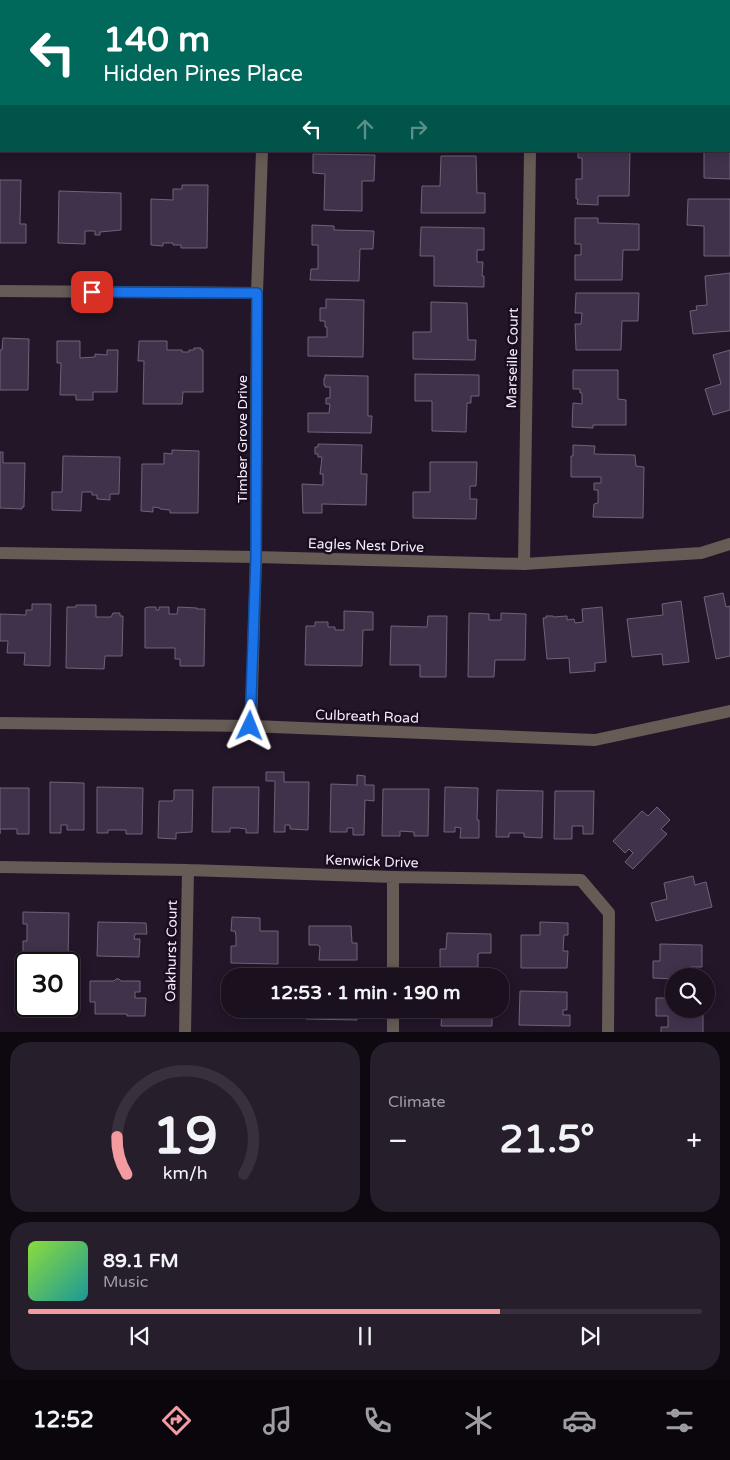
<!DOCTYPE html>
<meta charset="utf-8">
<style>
body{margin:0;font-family:"Varela Round",sans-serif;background:#271e2b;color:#f1f3f6;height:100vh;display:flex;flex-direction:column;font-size:19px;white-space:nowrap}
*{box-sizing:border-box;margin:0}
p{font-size:16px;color:#9f9da4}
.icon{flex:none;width:28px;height:28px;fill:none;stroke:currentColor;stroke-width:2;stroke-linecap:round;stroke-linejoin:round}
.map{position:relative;height:1032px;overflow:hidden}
.side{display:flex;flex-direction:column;gap:10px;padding:10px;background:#0e0910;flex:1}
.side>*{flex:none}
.banner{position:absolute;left:0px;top:0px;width:730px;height:152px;box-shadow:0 2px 12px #0003,0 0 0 1px #38303c;background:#00695c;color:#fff;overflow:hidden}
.fabs{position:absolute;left:665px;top:968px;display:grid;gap:10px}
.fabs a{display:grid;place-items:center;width:50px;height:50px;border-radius:50%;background:#1a101e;box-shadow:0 2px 12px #0003,0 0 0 1px #38303c;font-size:25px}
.speed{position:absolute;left:15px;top:952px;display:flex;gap:10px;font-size:25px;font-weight:700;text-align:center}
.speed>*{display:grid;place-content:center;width:65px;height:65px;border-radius:50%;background:#1a101e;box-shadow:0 2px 12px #0003,0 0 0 1px #38303c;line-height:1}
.speed .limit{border:2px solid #111;border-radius:8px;background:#fff;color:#111}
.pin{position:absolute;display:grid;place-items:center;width:42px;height:42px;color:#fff;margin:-21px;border-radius:10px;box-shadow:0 2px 8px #0006}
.me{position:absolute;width:55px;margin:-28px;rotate:2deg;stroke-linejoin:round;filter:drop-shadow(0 0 4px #0008)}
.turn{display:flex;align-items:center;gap:18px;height:105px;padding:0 20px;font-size:22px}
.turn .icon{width:65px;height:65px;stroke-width:2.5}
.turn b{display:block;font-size:35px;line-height:42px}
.lanes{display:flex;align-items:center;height:48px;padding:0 20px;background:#0003;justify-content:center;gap:25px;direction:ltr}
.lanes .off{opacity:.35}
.big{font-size:38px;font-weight:700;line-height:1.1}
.side .tile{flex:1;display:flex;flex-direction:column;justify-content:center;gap:8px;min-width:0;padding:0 18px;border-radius:20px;background:#271e2b}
.side .dial{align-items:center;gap:0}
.dial svg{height:130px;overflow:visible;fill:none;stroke:#38303c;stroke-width:7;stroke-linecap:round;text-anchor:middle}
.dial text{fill:#f1f3f6;stroke:none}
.song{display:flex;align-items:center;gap:15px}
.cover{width:60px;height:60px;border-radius:8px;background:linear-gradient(135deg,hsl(90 70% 55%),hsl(180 70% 35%))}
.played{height:5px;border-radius:2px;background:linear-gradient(90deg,#f49aa1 70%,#38303c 70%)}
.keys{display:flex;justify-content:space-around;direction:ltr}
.heat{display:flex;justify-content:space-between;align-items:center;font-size:28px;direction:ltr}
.side .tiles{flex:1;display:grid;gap:10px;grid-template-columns:1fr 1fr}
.tile:last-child{grid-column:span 2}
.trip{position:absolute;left:221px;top:968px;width:288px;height:50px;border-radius:20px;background:#1a101e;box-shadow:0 2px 12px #0003,0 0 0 1px #38303c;font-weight:700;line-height:50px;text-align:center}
.tab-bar{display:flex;height:80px;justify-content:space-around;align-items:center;background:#0a060c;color:#9f9da4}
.tab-bar .icon{width:35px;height:35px}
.tab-bar .selected{color:#f49aa1}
.tab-bar b{font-size:22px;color:#f1f3f6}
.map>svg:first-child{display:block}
</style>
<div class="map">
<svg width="730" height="1033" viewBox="0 0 730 1033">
<rect width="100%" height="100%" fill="#221628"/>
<!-- building -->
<path fill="#41324c" stroke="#6f6279" d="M111 0H132L131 1H113Z
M165 0H184V1H164Z
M289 0H352V1H290Z
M581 0H587L645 1H581Z
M699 0H730V30H729V1H699Z
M1 14V59L0 58V15Z
M729 49H730V100H729Z
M729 121H730V179L704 178V151H729Z
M578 151H630L629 196H598V205L577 204 578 199H576V179H582V158H578Z
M313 154 375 155 374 181H362V211L324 210 325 174 313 173Z
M441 156H476L477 193H485V213H421L422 186H440Z
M0 180H21L20 224H26V243H0Z
M182 185H208L207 248H181V245H173V243H163V246L151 245V199L173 200V189H182Z
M59 191 121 193V230L100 232V235H95V231H85V244L58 243Z
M688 199H730V256H704V226L687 225Z
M575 218H598V223L639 224V250H623L622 280H575V255H581V244H575Z
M312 225 334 226V230L374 231 373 249H360L359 281 310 280 311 269H318V245H312Z
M421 227 484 228V250H477V262H483L482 276H484V287L434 286V256H420Z
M730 273V331L693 334 690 311 697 310 696 306 707 305 705 276Z
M576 293H639L638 321H622L621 350H576L575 324H581L582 313H575Z
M326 299 364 300 363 357 308 356V337H327V327H325V321H320V308H326Z
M431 302 467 303 468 340H476L475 360 413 359V332H431Z
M3 338 29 339 28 390H0V350H2Z
M57 341H80V358L95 357V354L107 355V350H118L117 392H93V400H76V395H60L61 363H57Z
M139 341H167V350H182V352H189V350H194V348H201V350H203V392H183L182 404H143L144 361H138Z
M730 350V410L713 415 705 389 721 384 713 355Z
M573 370H618V399L626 400V425H593V428L572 427 573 403 582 404V393H580V389H573Z
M415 374 479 375V396H471V403H467L466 432 432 431V401H415Z
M325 375 368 376V416H372L371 433 308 432V413H329L330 404H326V398H330V387H325V385H324V378H325Z
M318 444 362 445 361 474H367L366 505 322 504V513H303L302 484 323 485V474H320L322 457H318V454H315V447H318Z
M573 445 595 446 594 454 635 455 636 466 644 467 643 518 593 517 594 504 598 503V490H594V483H601V477H571V456H573Z
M172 450 199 451 198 513H170V510L160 509V508L153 507V512L141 511 142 464H164V453L172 454Z
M0 452H3V463H25L24 507H22V509L0 508Z
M63 456 120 457 119 494H110V500L97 499V495H92V492H82L81 511 52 510V492H62Z
M430 462H477L476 486H470V499H477L476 519 413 518V492H430Z
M723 593 726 607 730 606V656L716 659 704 597Z
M681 601 689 662 663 665 662 654 632 657 627 619 663 615 662 604Z
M32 604H51L50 666 24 665 25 653H7L8 641H0V614L26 615V610H32Z
M76 605H96V617H111L113 613H120V616H123L122 656H105L104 669 66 668 67 607H76Z
M149 607H156V610H159V607H169V614H177L178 607 197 608V609H205L204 666H180V659H175V648H145V608Z
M602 607 606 662 595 663V671L570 673 569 658 547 659 543 618H546V616H553V617L567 616V620L574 619 575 623 583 622 582 609Z
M344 611 373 612V630H363L362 666 305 665 306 626H315V622H328V627H335V630H344Z
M469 613 489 614V620H501V613L526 614 525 660H495L494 677H468Z
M428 616H447L446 677H420V665H390L391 626 427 627Z
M266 772H284V782H309L308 830 290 829V825H285V832H274L275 781H266Z
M357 775 365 776V785H374V801L365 800 364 835H353V828H347V832H330L331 784 357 785Z
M50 782 84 783V830H67V825H61V833H50Z
M97 787 143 788 142 834H126V830H108V833H97Z
M213 787H259L258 833H246V829L239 828H230V832H212Z
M445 787 478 788 477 820H479V838H460L461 828 455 827V832H444Z
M0 788H29V834H17V829H0V834Z
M383 789H429L428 836H414V832L400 831V836H382Z
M174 790H193L192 832 176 833V839L158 838 159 801H172L174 799Z
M497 790 543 791 542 838 524 837V833H509V837H496Z
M555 791H594L593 834H583V826H572V839H554Z
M657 807 670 820 661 829 667 834 633 869 625 862 633 853 629 849 625 853 613 841 642 811 648 816Z
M693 876 695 885 706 882 712 907 656 921 651 903 667 899 664 883Z
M23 912 69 913 68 959 23 958V941H27V924H23Z
M232 917 260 918V931H278V964L231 963V946H236V936L235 931H231Z
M98 922 146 923 147 934H135L134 939H140L139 957 97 956Z
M540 922 568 923V935H564L563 951H568L567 968H521V935H540Z
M309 926H351L352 943H357V960H319L320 947 318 945H309Z
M447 933 491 934V953H480L478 954V967H440V949H446Z
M660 944 702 945V967H691V976H674V979L653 978V961H660Z
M116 979H119L121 981H140V992H135V998H146L145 1016H127V1014H95V1002H90V981H114Z
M26 990V1006H58V1013H20V995H26Z
M520 991 567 992V1010H563V1015H570V1026L519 1025Z
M656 998H674V1009H703V1033H661V1027H668V1016H656Z
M231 1009H286V1014H274L272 1016H268L267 1014H231Z
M307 1009H357V1020L306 1019Z
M442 1009H488V1012H492V1026H441Z"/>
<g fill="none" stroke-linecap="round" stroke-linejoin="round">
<!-- minor -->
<path stroke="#665b55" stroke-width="12" d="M228 0V1
M533 1V0
M0 291 257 293
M0 553 256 557 524 564 701 553 730 544
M524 564 530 151
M251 726 256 557 257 293 262 151
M0 867 188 870 393 877 581 880 609 913 608 1033
M393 877V976
M393 1009V1033
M185 1033 188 870"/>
<!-- tertiary -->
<path stroke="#665b55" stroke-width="12" d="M0 723 251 726 595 740 730 711"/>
</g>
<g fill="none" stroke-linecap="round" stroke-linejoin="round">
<!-- route casing -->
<g stroke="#114b97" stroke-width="12">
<path id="route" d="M92 292 257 293 256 557 250 726"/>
</g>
<!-- route -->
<use href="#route" stroke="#1a73e8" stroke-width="9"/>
</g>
<g text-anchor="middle" stroke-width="5" stroke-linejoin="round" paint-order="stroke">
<!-- street labels -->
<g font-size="14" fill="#f5edfa" stroke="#190d1f">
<text transform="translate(512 358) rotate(-89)" y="5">Marseille Court</text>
<text transform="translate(242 439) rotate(-90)" y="5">Timber Grove Drive</text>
<text transform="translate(366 545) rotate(2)" y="5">Eagles Nest Drive</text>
<text transform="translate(367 716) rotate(2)" y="5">Culbreath Road</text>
<text transform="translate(372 861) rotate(2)" y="5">Kenwick Drive</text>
<text transform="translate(171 951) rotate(-89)" y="5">Oakhurst Court</text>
</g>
</g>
</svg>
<div class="fabs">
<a><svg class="icon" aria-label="search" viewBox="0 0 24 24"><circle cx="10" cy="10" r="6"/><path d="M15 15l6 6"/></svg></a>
</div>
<div class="speed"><div class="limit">30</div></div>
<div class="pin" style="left:92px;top:292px;background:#d93025"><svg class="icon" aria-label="arrive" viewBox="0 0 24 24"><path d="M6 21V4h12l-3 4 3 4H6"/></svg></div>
<svg class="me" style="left:250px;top:726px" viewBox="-20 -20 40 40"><path d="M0-17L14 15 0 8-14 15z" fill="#1a73e8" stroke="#fff" stroke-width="4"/></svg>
<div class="trip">12:53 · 1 min · 190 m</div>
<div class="banner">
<div class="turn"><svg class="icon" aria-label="left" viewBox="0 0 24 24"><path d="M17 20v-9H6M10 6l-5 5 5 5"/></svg><div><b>140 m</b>Hidden Pines Place</div></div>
<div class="lanes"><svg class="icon" aria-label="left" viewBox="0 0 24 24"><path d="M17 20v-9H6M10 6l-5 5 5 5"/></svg><svg class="icon off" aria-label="ahead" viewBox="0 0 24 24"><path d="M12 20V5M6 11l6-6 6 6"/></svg><svg class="icon off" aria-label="right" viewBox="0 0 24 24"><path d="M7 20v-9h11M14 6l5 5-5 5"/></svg></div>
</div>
</div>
<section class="side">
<div class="tiles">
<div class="tile dial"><svg viewBox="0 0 100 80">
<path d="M14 69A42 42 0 1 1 86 69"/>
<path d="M14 69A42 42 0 0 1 8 46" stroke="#f49aa1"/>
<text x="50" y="56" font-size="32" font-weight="700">19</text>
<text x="50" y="72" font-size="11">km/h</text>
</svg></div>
<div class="tile"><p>Climate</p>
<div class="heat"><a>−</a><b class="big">21.5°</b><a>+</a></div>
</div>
<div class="tile">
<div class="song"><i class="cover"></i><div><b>89.1 FM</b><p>Music</p></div></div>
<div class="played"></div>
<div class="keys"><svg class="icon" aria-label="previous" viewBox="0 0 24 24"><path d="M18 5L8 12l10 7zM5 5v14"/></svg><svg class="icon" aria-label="pause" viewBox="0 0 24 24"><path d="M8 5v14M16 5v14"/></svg><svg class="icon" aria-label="next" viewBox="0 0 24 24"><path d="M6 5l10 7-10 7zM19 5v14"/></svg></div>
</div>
</div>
</section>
<nav class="tab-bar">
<b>12:52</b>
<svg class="icon selected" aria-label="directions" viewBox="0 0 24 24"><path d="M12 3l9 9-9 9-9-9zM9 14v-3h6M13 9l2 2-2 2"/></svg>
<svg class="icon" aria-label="music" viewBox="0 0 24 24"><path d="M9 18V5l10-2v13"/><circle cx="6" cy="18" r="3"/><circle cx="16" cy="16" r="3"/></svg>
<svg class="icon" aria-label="phone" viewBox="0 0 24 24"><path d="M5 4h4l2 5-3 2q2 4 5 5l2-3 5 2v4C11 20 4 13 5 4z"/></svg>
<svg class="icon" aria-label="climate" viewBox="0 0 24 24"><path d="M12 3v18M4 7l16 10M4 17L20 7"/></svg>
<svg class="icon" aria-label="car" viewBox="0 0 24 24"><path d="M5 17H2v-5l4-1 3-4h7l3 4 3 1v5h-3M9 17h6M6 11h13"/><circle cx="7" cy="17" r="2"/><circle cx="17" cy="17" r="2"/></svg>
<svg class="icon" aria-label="filters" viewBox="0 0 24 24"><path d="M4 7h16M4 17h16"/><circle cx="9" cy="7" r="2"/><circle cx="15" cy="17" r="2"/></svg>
</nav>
